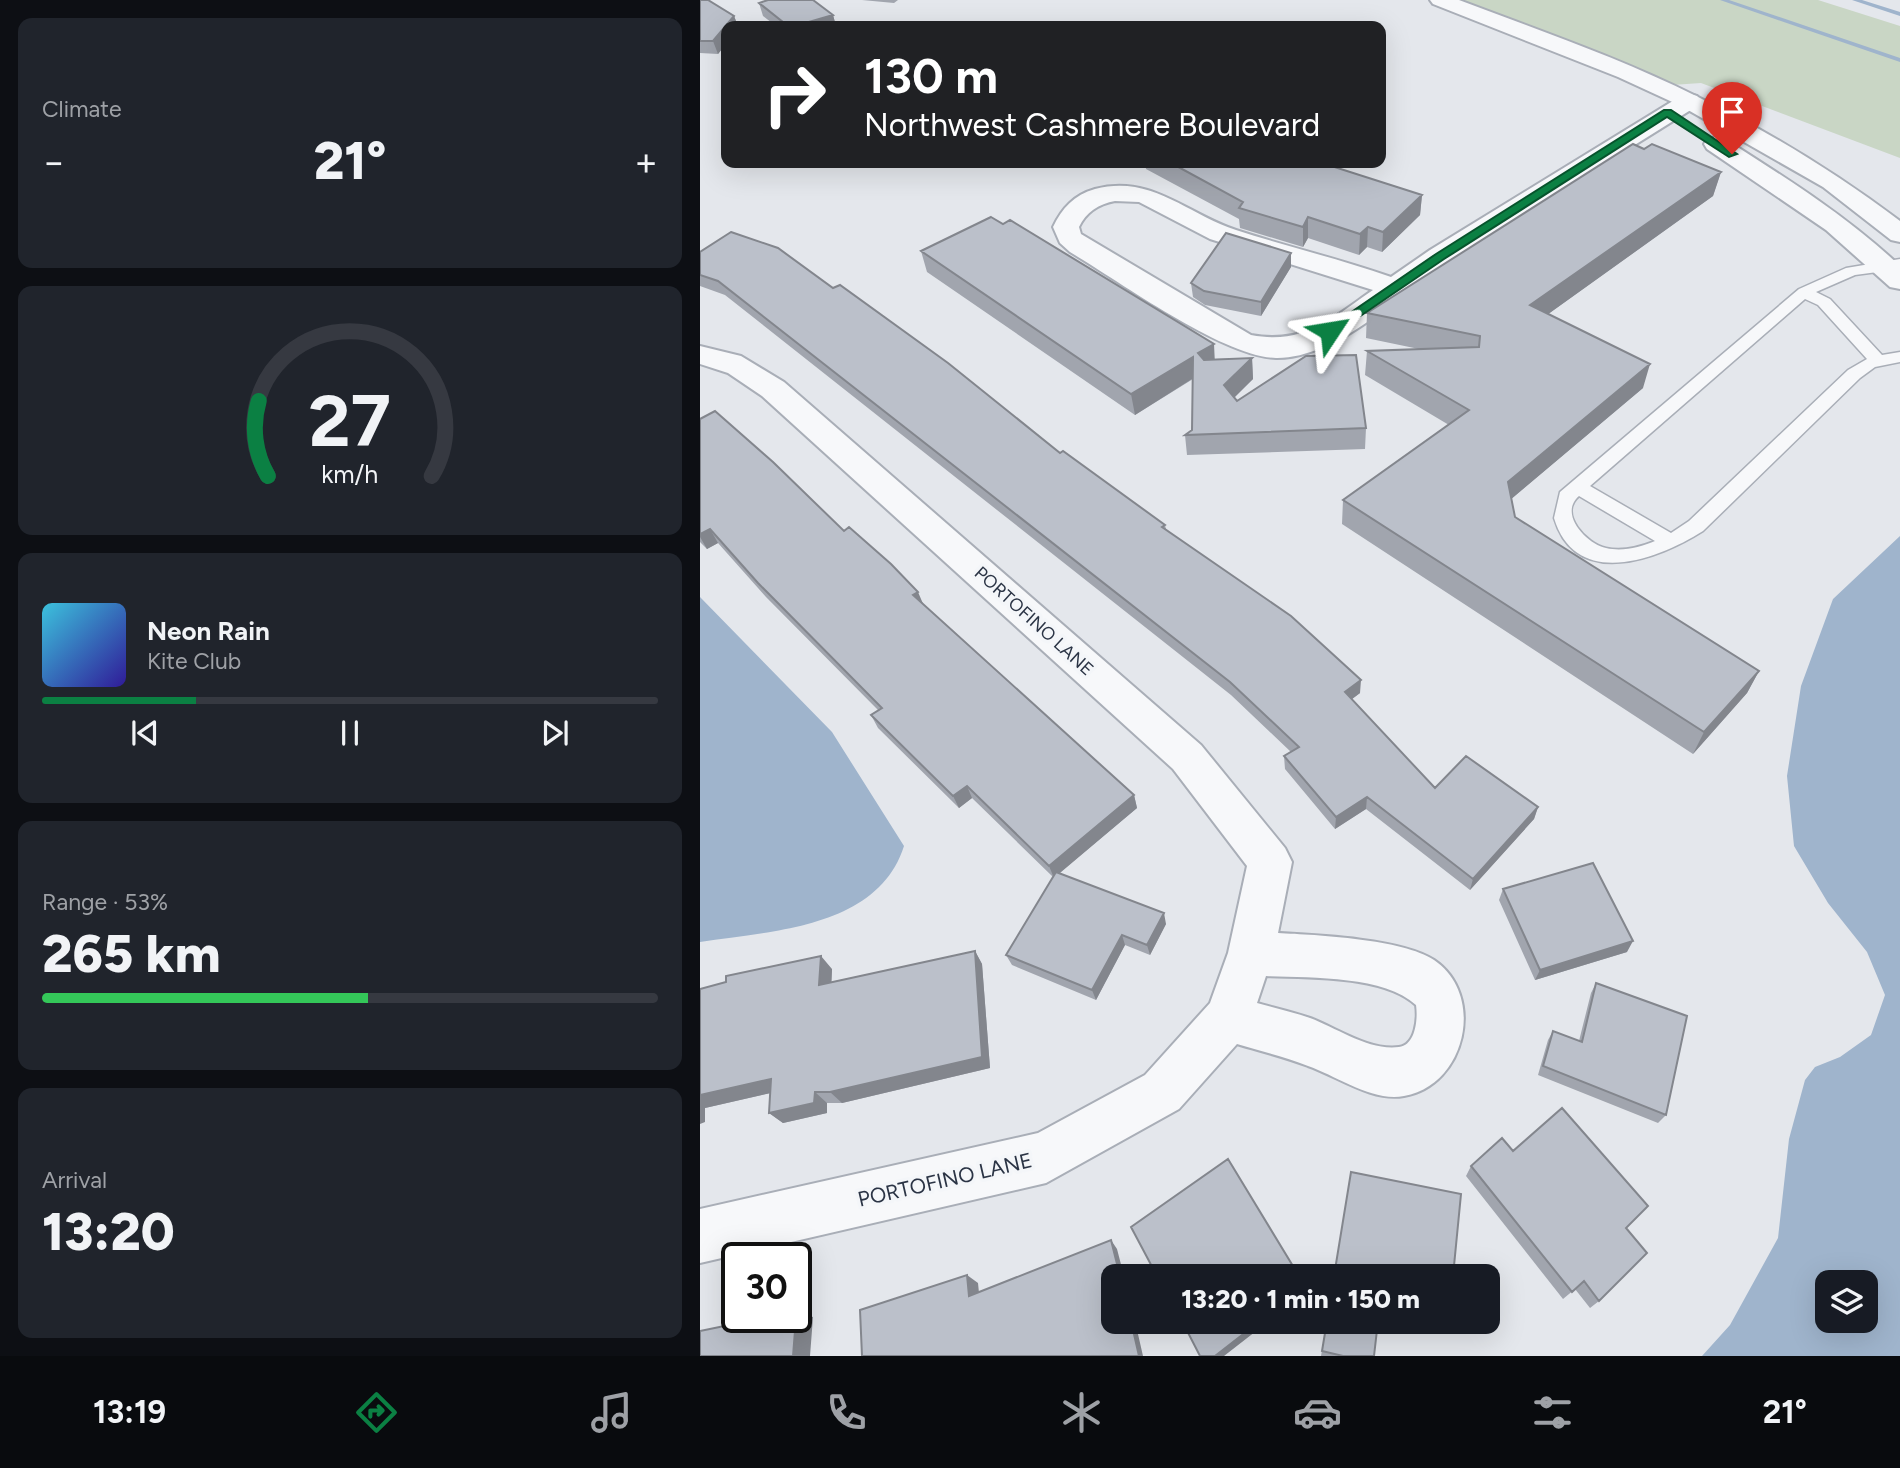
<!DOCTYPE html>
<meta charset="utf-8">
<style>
body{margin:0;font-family:Figtree,sans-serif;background:#20242c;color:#f1f3f6;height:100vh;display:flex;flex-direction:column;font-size:26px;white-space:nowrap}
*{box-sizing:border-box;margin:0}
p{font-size:23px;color:#9ea1a6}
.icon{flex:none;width:38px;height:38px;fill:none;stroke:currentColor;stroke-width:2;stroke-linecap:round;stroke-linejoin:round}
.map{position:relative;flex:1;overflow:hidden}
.details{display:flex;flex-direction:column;gap:18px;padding:18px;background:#0d0f14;width:700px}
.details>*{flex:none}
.guide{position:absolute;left:21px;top:21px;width:665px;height:147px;border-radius:14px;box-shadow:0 7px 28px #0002;background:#202124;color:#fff;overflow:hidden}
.fabs{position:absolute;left:1115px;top:1270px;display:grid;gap:14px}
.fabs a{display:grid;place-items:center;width:63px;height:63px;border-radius:14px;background:#171b24;box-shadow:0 7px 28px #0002;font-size:35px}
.speed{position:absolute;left:21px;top:1242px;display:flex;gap:14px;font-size:35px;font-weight:700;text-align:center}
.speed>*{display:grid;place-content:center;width:91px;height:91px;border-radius:50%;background:#171b24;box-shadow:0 7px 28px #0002;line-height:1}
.speed .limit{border:4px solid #111;border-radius:10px;background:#fff;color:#111}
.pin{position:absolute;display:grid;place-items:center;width:60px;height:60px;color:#fff;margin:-72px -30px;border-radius:50% 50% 50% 0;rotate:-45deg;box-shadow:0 0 7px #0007}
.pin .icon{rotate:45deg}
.me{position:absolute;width:77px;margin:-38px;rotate:57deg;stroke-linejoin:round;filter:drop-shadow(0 0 5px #0008)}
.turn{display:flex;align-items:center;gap:24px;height:147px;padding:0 28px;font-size:32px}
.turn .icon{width:91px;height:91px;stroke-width:2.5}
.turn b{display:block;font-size:49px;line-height:60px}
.big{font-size:52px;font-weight:800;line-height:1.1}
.details .widget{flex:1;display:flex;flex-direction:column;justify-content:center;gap:10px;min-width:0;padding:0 24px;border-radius:14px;background:#20242c}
.details .dial{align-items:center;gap:0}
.dial svg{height:182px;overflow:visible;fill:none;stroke:#363941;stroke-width:7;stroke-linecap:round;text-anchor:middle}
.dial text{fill:#f1f3f6;stroke:none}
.song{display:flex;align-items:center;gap:21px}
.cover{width:84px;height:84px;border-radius:10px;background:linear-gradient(135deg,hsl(190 70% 55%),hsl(250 70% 35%))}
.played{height:7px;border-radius:4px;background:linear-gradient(90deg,#0b8043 25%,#363941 25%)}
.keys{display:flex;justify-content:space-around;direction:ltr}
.heat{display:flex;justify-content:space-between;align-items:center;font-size:38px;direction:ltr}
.charge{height:10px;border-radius:5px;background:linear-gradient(90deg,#34c759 53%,#363941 0)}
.trip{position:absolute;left:401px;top:1264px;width:399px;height:70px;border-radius:14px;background:#171b24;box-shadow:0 7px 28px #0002;font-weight:800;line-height:70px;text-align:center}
.dock{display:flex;height:112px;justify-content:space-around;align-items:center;background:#090b0e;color:#9ea1a6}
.dock .icon{width:49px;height:49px}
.dock .selected{color:#0b8043}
.dock b{font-size:32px;color:#f1f3f6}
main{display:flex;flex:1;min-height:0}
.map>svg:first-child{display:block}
</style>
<main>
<section class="details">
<div class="widget"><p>Climate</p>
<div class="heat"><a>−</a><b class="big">21°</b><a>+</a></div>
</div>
<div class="widget dial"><svg viewBox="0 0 100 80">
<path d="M14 69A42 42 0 1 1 86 69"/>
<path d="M14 69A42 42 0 0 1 10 36" stroke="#0b8043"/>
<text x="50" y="56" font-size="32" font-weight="700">27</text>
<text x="50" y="72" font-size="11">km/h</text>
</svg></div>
<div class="widget">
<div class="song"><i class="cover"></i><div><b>Neon Rain</b><p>Kite Club</p></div></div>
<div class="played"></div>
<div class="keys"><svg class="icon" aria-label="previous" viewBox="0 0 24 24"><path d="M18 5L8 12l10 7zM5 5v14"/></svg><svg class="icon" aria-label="pause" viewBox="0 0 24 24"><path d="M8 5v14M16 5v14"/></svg><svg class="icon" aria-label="next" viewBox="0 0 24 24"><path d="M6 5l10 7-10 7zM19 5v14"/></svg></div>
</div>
<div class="widget"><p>Range · 53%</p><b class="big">265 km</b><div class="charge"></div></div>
<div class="widget"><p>Arrival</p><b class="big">13:20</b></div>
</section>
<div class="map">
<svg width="1200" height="1356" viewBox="0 0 1200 1356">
<rect width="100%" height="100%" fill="#e4e7ec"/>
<!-- green -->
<path fill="#c9d6c5" d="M756 0H1118L1200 26V158L1001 83 972 85Z"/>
<!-- water -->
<path fill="#9fb4cc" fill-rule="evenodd" d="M1200 536V1356H1002L1030 1325 1078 1238 1089 1139 1105 1080 1115 1067 1140 1057 1171 1035 1185 995 1167 952 1128 903 1094 846 1087 776 1101 686 1133 599ZM1127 1283H1166V1321H1127Z
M0 597 132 732 204 846C178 928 72 931 0 942Z"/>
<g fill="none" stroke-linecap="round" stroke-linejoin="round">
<!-- stream -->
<path fill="#9fb4cc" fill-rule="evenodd" d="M1020 0H1029L1200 58V62Z
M1152 0H1162L1200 12V16Z"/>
<!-- service casing -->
<g stroke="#a9aeb7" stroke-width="3">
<path id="service" d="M1200 259V269L1155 275 1116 292 1130 299 1182 355 1200 352V362L1175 367 1160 378 1003 531C959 559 876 591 854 518L860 492 1099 289 1146 268ZM1105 299 1118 305 1167 359 1148 370 989 521 971 533 890 486ZM879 496 955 541C940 547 923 552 906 548 887 544 858 514 879 496Z"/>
</g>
<!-- minor casing -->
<g stroke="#a9aeb7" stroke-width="4">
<path id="minor" d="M989 94 997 96 1001 101 997 106C915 158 831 208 750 262 702 293 636 359 576 358 523 357 419 281 370 252L360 243 353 227C362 208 374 195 395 189 451 174 487 214 536 230 588 247 640 259 691 277L730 250 981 96ZM415 201 439 202 510 239 673 290C631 319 604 345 551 335L381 234 379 227C386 212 399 204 415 201Z
M0 346 41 356 84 382 501 745 585 848 592 862 578 933C617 935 703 939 734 960 786 995 766 1085 704 1096 672 1102 637 1076 608 1066 585 1057 560 1051 537 1044L479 1109 346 1183 0 1263V1209L338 1133 445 1075 510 1003 528 953 547 866 473 769 62 396 28 373 0 364ZM566 976C609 978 684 975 716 1005 718 1018 716 1045 699 1047 669 1051 637 1028 610 1018 593 1012 575 1008 557 1003Z"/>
</g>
<!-- tertiary casing -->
<g stroke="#a9aeb7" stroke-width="4">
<path id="tertiary" d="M730 0H759C838 30 920 58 996 96 1068 131 1136 173 1200 221V242L1191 240 1123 187 981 106 918 77 733 4Z
M1016 137 1025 139C1086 178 1147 216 1200 266V289L1190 287 1126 230 1007 149 1004 144 1007 139Z"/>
</g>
<!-- service -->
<use href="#service" fill="#f7f8fa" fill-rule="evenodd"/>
<!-- minor -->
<use href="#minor" fill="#f7f8fa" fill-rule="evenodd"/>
<!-- tertiary -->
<use href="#tertiary" fill="#f7f8fa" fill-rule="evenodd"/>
</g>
<!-- wall -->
<path fill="#a1a5ae" d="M0 0 34 16 38 26H26V44L18 54 0 53Z
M162 0H198L194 3Z
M59 3 133 15 136 26H76L63 16Z
M445 163H622L722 195 720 215 682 252 667 247 659 255 608 238 603 247 540 228 539 219 446 169Z
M1021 172 1013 196 848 314 943 388 811 499 815 517 1059 671 1047 693 993 754 642 524 643 500 749 425 665 375 667 351 719 349 666 338 667 313Z
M221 251 515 359 552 358 553 379 534 397 537 401 666 428 665 449 487 455 485 435 492 430 493 379 435 415 227 272Z
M0 252 360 453 465 525 466 529 660 693 652 699 735 788 838 807 834 819 770 890 666 809 635 829 585 769 584 756 591 752 531 695 25 295 0 286Z
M591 267 561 316 505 305 493 297 491 283Z
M0 419 144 531 223 604 434 795 437 808 359 873 466 924 450 955 425 945 396 1000 312 965 306 955 353 877 272 798 259 808 178 728 171 715 178 710 66 597 18 543 7 549 0 542Z
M803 889 927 952 835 980 799 900Z
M275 951 282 964 290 1068 142 1103H127V1113L83 1123 69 1113 70 1093 5 1108V1122L0 989 132 969 131 982Z
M896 983 966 1115 958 1123 838 1075 848 1040 853 1031 879 1041 891 993Z
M813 1151 926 1228 899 1301 890 1308 875 1289 863 1299 766 1176 771 1166Z
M627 1321 674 1356H621Z
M689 1321H749L748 1327 743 1333Z"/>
<!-- shaded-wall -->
<path fill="#83868d" d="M133 15 136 26H95Z
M34 16 38 26H26V44L18 54 13 41Z
M1021 172 1013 196 826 330 830 305Z
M722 195 720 215 682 252 683 232Z
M608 217V238L603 247V227Z
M668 227 667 247 659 255 660 234Z
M591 253V267L561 316V302Z
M514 344 515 365 500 374 498 353Z
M493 357 495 377 435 415 431 394Z
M552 358 553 379 526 406 524 385Z
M950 364 943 388 803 506 808 482Z
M10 529 18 543 7 549 0 537V534Z
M218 592 224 606 213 595Z
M1059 671 1047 693 993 754 1004 732Z
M661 680 660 693 644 705 645 692Z
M267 786 272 798 259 808 253 796Z
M434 795 437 808 354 878 349 866Z
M667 797 666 809 635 829 636 817Z
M838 807 834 819 770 890 773 879Z
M464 913 466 924 450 955 447 945Z
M422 935 425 945 396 1000 392 990Z
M933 941 927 952 835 980 840 970Z
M275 951 282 964 290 1068 142 1103 130 1092Z
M121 956 132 969 131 997 119 985Z
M71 1079 84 1090 5 1108V1122L0 1124V1095Z
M115 1092 127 1103V1113L83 1123 69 1113Z
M411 1240 417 1249 424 1276H420Z
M267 1275 278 1283 280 1303 269 1296Z
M96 1311 113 1317 110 1356H93Z
M431 1321H435L443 1356H439Z
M560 1321H569L524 1356H515Z"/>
<!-- building -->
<path fill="#bbc0ca" stroke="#83868d" stroke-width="2" d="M0 0H8L34 16 13 41H0Z
M68 0H113L133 15 95 26H88L59 3Z
M933 144 944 149 952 144 1021 172 830 305 950 364 808 482 815 517 1059 671 1004 732 643 500 769 410 667 351 779 347 780 336 667 313Z
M471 163H622L722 195 683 232 668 227 660 234 608 217 603 227 539 208 543 202Z
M291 217 303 224 310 220 514 344 498 353 504 360 552 358 524 385 537 401 606 356 656 355 666 428 485 435 492 430 493 357 431 394 221 251Z
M31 232 78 248 133 288 140 285 248 363 360 453 363 451 465 525 462 527 591 616 661 680 645 692 735 788 766 756 838 807 773 879 667 797 636 817 584 756 599 747 530 682 18 281 0 275V252Z
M526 233 591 253 561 302 504 291 491 283Z
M15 411 73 462 144 531 149 527 191 564 218 592 213 595 434 795 349 866 267 786 253 796 171 715 182 708 58 583 10 529 0 534V419Z
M893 863 933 941 840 970 803 889Z
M356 872 464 913 447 945 422 935 392 990 306 955Z
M275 951 282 1057 130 1092H115L114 1103 69 1113 71 1079 0 1095V989L26 982V976L121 956 119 985Z
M896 983 987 1016 966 1115 843 1066 853 1031 882 1042Z
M862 1108 948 1206 926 1228 947 1253 899 1301 884 1281 872 1292 771 1166 802 1138 813 1151Z
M528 1159 599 1276H457L431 1227Z
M651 1172 761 1194 753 1276H634Z
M411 1240 420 1276H413V1321H431L439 1356H162L160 1310 267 1275 269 1296Z
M63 1318H96L93 1356H0V1331Z
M482 1321H560L515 1356H500Z
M627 1321H678L674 1356H643L622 1351Z
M721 1321H749L748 1327Z"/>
<!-- route -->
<path fill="#0b8043" stroke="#07532c" stroke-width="2" d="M964 110H971L1037 154 1029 157 967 117 744 259 634 334 624 331 736 254Z"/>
<g text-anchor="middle" stroke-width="7" stroke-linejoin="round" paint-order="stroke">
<!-- street labels -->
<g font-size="18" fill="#2b3445" stroke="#f4f6f9">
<text transform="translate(334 621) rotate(42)" y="6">PORTOFINO LANE</text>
</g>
<!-- near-street labels -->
<g font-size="21" fill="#2b3445" stroke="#f4f6f9">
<text transform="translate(245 1180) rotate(-13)" y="7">PORTOFINO LANE</text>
</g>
</g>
</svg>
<div class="fabs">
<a><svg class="icon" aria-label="layers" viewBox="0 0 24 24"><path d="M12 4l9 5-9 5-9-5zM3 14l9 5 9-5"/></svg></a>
</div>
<div class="speed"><div class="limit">30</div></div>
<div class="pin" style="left:1032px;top:154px;background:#d93025"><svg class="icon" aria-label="arrive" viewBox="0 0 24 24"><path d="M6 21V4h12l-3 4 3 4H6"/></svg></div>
<svg class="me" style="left:630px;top:331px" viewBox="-20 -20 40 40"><path d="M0-17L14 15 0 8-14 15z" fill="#0b8043" stroke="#fff" stroke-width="4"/></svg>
<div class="trip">13:20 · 1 min · 150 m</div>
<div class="guide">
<div class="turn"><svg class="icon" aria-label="right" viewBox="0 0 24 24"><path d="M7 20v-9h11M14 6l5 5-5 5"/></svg><div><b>130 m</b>Northwest Cashmere Boulevard</div></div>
</div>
</div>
</main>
<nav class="dock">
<b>13:19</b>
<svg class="icon selected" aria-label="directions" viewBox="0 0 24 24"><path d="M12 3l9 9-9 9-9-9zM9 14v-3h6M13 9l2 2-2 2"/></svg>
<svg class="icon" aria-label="music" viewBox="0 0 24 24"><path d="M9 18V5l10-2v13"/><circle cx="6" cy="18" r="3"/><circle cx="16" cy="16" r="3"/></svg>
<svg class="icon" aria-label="phone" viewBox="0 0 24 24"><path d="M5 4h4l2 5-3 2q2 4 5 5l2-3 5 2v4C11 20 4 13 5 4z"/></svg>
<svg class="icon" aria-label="climate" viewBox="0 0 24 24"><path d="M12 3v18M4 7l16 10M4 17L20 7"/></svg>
<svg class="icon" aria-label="car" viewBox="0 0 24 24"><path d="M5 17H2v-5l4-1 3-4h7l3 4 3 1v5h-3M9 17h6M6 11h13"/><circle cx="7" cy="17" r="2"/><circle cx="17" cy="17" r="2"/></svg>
<svg class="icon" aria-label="filters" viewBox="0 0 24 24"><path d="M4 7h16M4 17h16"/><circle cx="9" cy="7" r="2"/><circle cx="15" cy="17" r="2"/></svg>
<b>21°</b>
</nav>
